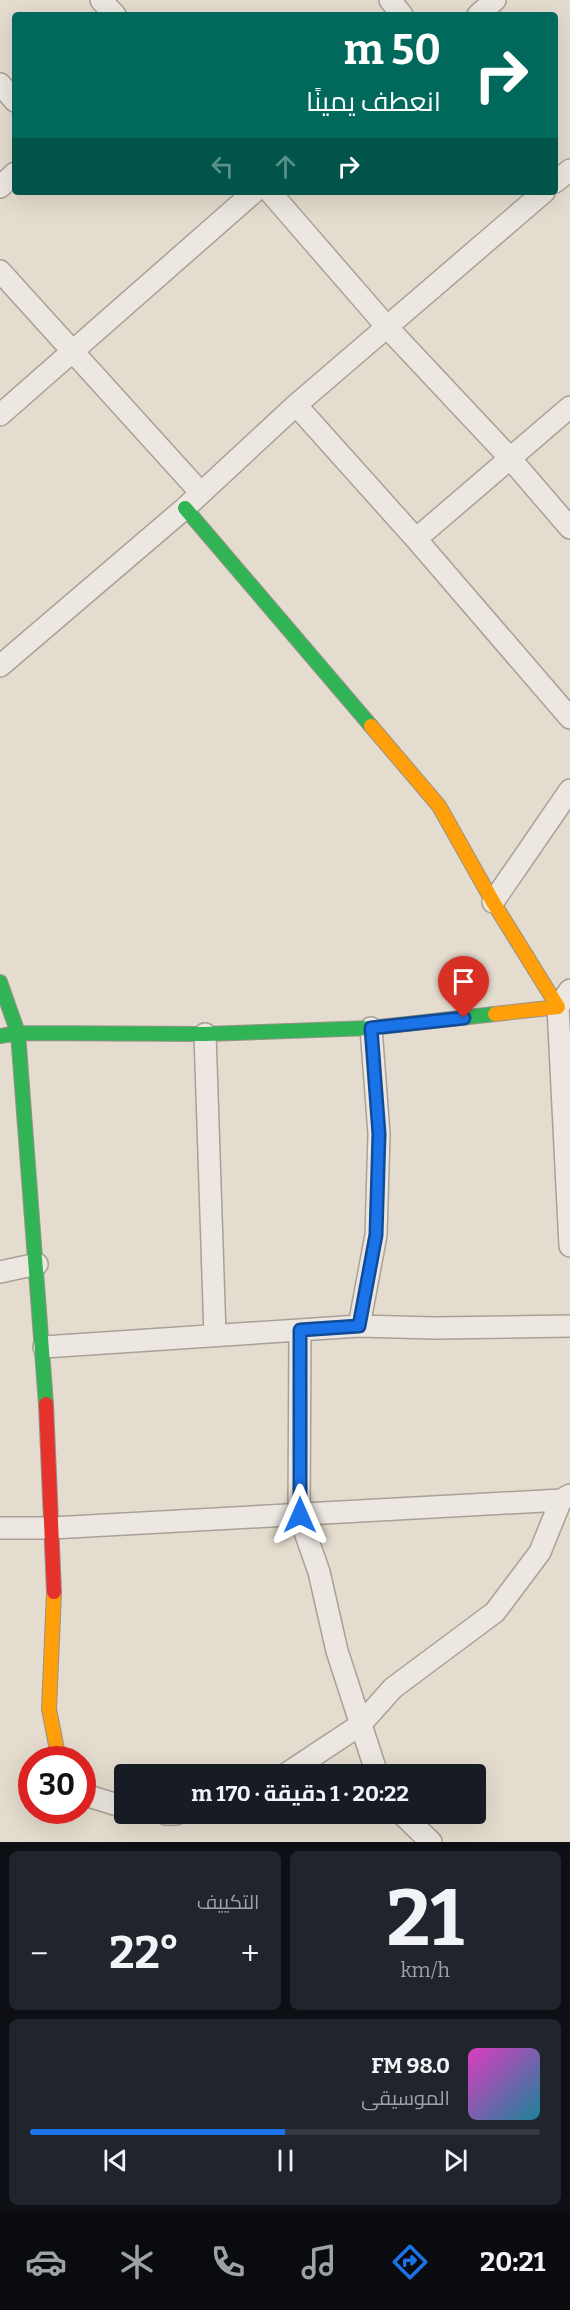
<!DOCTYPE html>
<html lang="ar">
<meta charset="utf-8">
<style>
body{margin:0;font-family:Bitter,Cairo,serif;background:#20242c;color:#f1f3f6;direction:rtl;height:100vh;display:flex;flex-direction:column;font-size:22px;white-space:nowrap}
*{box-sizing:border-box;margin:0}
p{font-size:20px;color:#9ea1a6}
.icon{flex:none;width:33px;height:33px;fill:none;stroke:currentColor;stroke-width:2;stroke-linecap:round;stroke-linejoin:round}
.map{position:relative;height:1842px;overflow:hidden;direction:ltr}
.details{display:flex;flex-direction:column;gap:9px;padding:9px;background:#0d0f14;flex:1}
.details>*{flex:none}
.banner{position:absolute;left:12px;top:12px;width:546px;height:183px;border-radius:6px;box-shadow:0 6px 24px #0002;direction:rtl;background:#00695c;color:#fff;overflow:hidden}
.speed{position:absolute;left:18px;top:1746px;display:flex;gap:12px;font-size:30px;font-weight:700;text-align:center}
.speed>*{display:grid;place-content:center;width:78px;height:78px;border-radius:50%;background:#171b24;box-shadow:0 6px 24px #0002;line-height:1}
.speed .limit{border:9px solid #d22;background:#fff;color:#111}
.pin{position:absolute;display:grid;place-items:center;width:51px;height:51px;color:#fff;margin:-62px -26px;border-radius:50% 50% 50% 0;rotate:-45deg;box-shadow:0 0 6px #0007}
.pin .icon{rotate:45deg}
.me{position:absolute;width:66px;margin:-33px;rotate:0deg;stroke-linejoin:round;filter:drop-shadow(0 0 4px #0008)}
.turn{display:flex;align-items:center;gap:21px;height:126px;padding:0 18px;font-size:27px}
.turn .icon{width:78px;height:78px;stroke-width:2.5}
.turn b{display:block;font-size:42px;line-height:51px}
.lanes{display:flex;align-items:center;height:57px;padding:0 18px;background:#0003;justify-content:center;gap:30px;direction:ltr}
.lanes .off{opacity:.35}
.big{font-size:45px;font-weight:700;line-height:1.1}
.details .tile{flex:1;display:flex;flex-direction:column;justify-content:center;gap:9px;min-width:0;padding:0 21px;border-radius:9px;background:#20242c}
.details .dial{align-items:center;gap:0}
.dial b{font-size:78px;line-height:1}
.song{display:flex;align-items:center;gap:18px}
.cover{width:72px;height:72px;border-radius:9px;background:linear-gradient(135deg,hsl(310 70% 55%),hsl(190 70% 35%))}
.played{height:6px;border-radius:3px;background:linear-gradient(90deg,#1a73e8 50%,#363941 50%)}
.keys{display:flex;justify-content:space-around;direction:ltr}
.heat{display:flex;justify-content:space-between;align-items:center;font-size:33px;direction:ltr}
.details .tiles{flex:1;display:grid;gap:9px;grid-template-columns:1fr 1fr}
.tile:last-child{grid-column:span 2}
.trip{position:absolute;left:114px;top:1764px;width:372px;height:60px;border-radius:6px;background:#171b24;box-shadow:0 6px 24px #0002;font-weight:700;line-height:60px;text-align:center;direction:rtl}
.tab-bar{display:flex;height:96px;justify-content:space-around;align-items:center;background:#090b0e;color:#9ea1a6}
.tab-bar .icon{width:42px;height:42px}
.tab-bar .on{color:#1a73e8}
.tab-bar b{font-size:27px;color:#f1f3f6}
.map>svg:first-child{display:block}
</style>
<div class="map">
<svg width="570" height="1842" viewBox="0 0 570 1842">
<rect width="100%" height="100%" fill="#e4dcce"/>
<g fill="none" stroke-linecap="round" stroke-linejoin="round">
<!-- street casing -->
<g stroke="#a9a197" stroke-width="24">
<path id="street" d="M101 0 115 15
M390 0 402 15
M478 15 495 0
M0 84 15 101
M555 182 570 170
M0 187 15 173
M270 192 387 327 509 457 570 528
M0 271 201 493
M296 405 416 539
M570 407 416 539 570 718
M0 415 254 192
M0 666 185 508 296 405 544 192
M493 902 570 790
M570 990 558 1007 570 1246
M205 1034 215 1335
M0 1272 37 1264
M359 1326 376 1235 379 1134 371 1028
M300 1330 299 1515 319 1572 337 1651 377 1774
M44 1347 359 1326 434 1328 570 1326
M0 1528H52L561 1500 570 1495
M286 1774 360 1725 393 1688 495 1612 540 1552 561 1500
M82 1794 124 1807
M166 1814H176
M402 1814 431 1842"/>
</g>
<!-- fast casing -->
<g stroke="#999187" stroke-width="16">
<path id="fast" d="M185 508 371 726
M0 982 18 1033 46 1404
M0 1036 18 1033 205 1034 371 1028 495 1014"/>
</g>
<!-- slow casing -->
<g stroke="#999187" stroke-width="16">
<path id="slow" d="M371 726 439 806 493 902 558 1007 495 1014
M54 1592 49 1709 59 1760"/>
</g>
<!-- jam casing -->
<g stroke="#999187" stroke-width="16">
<path id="jam" d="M46 1404 54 1592"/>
</g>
<!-- street -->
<use href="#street" stroke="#ece7e0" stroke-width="21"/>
<!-- fast -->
<use href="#fast" stroke="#30b455" stroke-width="14"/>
<!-- slow -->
<use href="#slow" stroke="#ff9f0a" stroke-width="14"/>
<!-- jam -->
<use href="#jam" stroke="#e5322d" stroke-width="14"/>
</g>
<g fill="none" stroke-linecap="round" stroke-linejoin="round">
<!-- route casing -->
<g stroke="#114b97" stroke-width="15">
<path id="route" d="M300 1515V1330L359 1326 376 1235 379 1134 371 1028 464 1018"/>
</g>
<!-- route -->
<use href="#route" stroke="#1a73e8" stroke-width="10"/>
</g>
</svg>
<div class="speed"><div class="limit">30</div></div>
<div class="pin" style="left:464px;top:1018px;background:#d93025"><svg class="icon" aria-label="arrive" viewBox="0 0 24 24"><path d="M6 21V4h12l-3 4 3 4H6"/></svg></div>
<svg class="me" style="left:300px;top:1515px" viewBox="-20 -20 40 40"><path d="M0-17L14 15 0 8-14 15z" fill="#1a73e8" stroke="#fff" stroke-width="4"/></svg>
<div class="trip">20:22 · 1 دقيقة · 170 m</div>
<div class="banner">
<div class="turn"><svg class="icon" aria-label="right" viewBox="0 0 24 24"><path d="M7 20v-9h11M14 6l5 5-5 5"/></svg><div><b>50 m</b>انعطف يمينًا</div></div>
<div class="lanes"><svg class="icon off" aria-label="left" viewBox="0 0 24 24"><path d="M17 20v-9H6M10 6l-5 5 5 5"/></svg><svg class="icon off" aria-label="ahead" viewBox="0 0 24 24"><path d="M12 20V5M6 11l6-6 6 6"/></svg><svg class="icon" aria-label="right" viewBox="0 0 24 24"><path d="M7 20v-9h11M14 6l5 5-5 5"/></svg></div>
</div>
</div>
<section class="details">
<div class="tiles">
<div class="tile dial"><b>21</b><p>km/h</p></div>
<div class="tile"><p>التكييف</p>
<div class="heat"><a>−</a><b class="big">22°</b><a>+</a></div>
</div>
<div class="tile">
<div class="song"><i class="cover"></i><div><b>98.0 FM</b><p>الموسيقى</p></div></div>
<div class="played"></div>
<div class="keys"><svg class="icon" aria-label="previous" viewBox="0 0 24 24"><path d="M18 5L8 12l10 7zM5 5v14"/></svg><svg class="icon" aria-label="pause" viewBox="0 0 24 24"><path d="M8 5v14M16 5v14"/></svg><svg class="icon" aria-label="next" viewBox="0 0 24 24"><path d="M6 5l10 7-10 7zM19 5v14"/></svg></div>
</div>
</div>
</section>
<nav class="tab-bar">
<b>20:21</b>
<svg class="icon on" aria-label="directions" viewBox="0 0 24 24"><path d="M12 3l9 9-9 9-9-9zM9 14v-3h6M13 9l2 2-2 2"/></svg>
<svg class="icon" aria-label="music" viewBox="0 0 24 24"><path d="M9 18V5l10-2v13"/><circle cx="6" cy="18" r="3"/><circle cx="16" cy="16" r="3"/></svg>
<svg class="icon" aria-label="phone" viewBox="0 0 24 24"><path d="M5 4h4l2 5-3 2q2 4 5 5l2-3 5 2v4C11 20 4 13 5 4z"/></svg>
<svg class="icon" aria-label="climate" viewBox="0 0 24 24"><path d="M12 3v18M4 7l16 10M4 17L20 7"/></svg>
<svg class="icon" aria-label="car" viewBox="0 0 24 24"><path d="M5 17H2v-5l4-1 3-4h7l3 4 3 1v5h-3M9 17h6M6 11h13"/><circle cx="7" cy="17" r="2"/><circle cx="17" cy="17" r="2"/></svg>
</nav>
